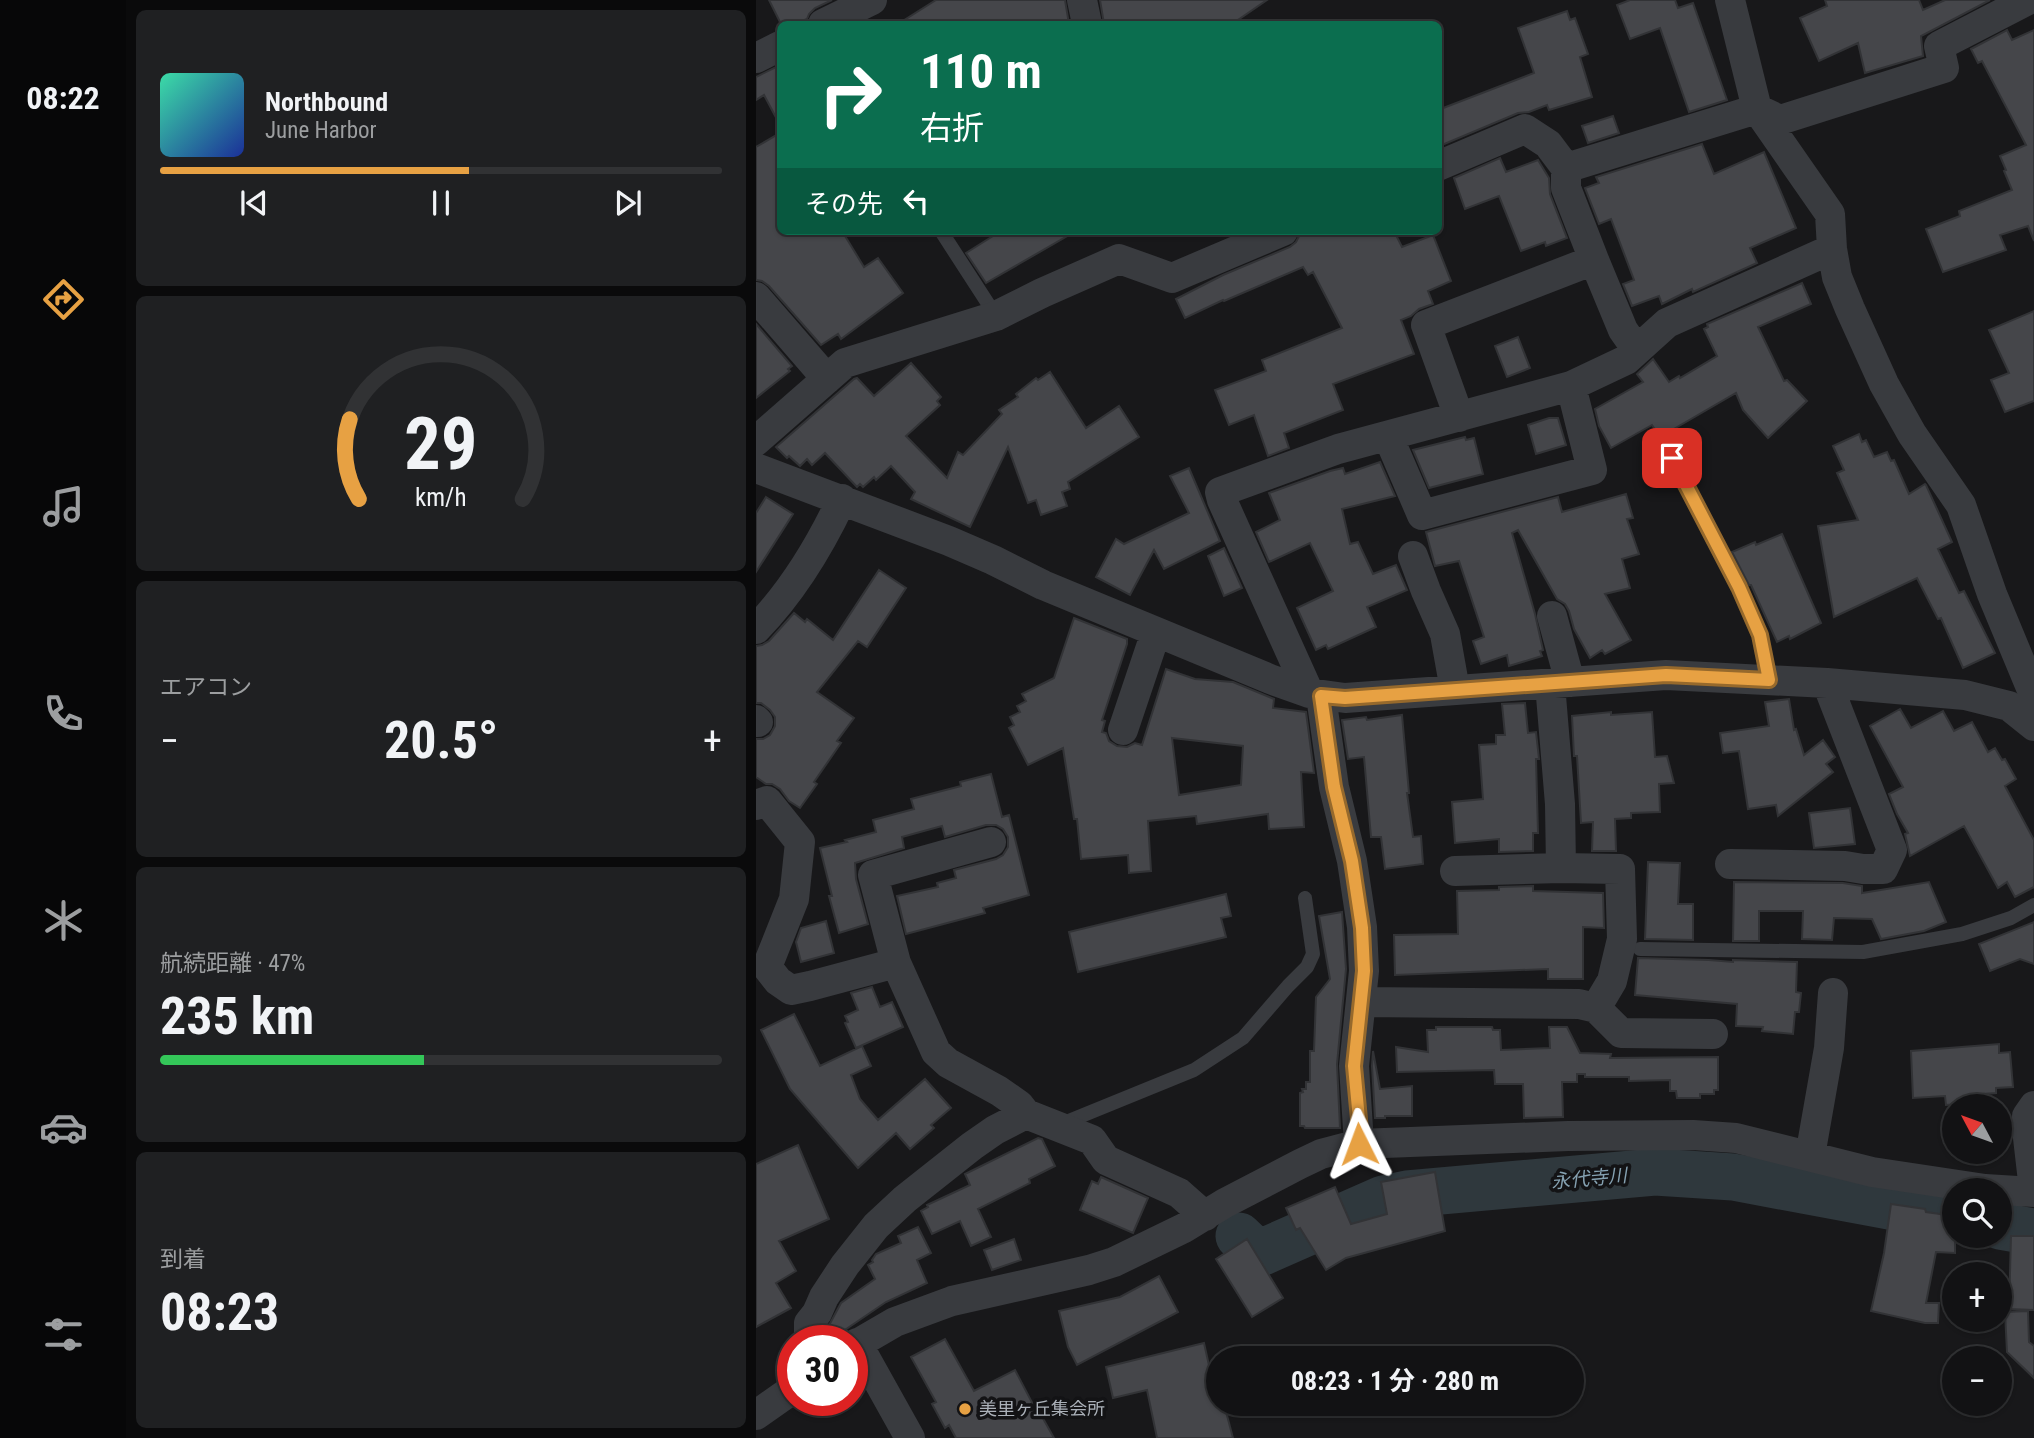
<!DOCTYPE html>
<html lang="ja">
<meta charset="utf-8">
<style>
body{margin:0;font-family:"Roboto Condensed","Noto Sans JP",sans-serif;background:#1f2022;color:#f1f3f6;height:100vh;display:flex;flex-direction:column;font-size:26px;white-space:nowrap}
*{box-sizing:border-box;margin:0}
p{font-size:23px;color:#9c9ea0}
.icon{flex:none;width:38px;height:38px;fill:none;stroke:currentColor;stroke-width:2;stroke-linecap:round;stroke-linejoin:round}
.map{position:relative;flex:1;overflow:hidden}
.drawer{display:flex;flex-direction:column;gap:10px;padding:10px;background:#0a0a0b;width:630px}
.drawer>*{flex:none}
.top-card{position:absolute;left:21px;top:21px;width:665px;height:214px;border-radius:10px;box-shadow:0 2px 5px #0004,0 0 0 2px #313234;background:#0b6e4f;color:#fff;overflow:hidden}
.needle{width:46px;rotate:311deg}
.buttons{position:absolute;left:1186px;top:1094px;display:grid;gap:14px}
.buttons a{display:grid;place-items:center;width:70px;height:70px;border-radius:50%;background:#121214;box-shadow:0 2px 5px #0004,0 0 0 2px #313234;font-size:35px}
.speed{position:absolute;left:21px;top:1325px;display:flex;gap:14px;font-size:35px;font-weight:700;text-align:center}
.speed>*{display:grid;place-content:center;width:91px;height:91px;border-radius:50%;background:#121214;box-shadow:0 2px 5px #0004,0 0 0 2px #313234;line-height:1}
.speed .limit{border:10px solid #d22;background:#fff;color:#111}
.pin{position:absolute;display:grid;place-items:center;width:60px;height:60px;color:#fff;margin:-30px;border-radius:14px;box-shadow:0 4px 10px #0006}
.me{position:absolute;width:77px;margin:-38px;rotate:357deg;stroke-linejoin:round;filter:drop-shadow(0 0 5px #0008)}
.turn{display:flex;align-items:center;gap:24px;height:147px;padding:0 28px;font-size:32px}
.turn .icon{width:91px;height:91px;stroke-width:2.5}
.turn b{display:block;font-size:49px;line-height:60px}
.then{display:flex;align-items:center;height:66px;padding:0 28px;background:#0003;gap:14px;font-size:26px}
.big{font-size:52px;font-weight:700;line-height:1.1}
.drawer .widget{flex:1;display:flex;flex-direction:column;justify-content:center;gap:10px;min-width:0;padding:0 24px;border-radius:10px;background:#1f2022}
.drawer .dial{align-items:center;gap:0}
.dial svg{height:182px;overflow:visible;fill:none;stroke:#313234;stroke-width:7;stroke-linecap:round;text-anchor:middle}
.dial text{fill:#f1f3f6;stroke:none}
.song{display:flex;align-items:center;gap:21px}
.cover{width:84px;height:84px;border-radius:10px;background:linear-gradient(135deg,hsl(160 70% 55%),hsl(230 70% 35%))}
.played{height:7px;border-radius:4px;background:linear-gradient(90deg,#e7a143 55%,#313234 55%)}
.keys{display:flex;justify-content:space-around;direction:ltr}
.heat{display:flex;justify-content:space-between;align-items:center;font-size:38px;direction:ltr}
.charge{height:10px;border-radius:5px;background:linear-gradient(90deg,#34c759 47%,#313234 0)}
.trip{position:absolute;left:450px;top:1346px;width:378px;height:70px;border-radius:35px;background:#121214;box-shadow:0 2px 5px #0004,0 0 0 2px #313234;font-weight:700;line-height:70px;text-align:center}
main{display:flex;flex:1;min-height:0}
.tab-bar{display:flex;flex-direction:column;width:126px;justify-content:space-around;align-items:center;background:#070708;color:#9c9ea0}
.tab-bar .icon{width:49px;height:49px}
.tab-bar .active{color:#e7a143}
.tab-bar b{font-size:32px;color:#f1f3f6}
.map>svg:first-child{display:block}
</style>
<main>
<nav class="tab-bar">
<b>08:22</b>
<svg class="icon active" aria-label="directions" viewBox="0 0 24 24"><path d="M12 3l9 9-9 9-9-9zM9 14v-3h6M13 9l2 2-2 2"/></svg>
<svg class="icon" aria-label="music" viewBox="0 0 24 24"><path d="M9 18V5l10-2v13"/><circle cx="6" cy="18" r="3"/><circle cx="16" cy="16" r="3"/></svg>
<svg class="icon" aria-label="phone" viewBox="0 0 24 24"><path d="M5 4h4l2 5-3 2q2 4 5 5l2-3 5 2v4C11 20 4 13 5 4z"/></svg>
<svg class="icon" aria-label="climate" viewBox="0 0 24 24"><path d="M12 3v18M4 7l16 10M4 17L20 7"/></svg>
<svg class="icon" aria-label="car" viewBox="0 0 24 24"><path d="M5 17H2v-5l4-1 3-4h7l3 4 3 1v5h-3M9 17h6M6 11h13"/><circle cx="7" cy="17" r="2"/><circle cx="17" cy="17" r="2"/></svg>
<svg class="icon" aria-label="filters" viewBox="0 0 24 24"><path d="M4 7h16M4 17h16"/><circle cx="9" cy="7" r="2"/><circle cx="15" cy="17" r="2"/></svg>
</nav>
<section class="drawer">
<div class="widget">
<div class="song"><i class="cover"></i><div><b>Northbound</b><p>June Harbor</p></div></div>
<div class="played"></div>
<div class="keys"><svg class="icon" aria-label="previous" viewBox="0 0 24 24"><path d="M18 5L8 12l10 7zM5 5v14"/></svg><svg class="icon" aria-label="pause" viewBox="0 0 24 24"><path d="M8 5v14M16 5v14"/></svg><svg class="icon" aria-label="next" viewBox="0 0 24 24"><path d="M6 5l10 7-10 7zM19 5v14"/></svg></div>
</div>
<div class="widget dial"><svg viewBox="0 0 100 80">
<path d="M14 69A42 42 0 1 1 86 69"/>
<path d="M14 69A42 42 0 0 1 10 34" stroke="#e7a143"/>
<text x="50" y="56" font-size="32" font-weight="700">29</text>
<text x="50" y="72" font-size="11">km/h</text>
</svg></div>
<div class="widget"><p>エアコン</p>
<div class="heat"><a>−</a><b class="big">20.5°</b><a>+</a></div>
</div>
<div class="widget"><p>航続距離 · 47%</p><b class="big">235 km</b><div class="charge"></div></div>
<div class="widget"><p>到着</p><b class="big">08:23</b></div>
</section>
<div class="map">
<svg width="1278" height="1438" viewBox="0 0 1278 1438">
<rect width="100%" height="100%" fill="#18181a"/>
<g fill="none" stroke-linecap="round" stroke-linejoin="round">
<!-- river -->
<path stroke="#2f383d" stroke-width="47" d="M1244 1226 1278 1232
M483 1236 502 1254 627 1199 651 1194 899 1172 977 1177 1197 1218"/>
</g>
<!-- building -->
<path fill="#45464a" stroke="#323336" stroke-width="2" fill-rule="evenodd" d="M13 0H76L59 8 53 14 51 19 39 24H25Z
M180 0H309L313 24H142Z
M344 0H511L476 24H348Z
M874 0H919L922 8 937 3 971 100 933 112 904 28 874 39 861 5Z
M1069 0H1163L1167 10 1189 0H1234L1165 36 1167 56 1109 73 1102 43 1063 61 1044 18 1071 6Z
M811 11 814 20 819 18 832 54 824 57 836 97 793 110 791 105 773 112 762 113 686 145 682 137V110L778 73 762 28Z
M1251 30 1256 40 1278 30V241L1272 226 1244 235 1250 250 1187 272 1170 229 1204 216 1203 211 1256 190 1248 171 1250 170 1244 156 1270 145 1226 61 1222 63 1215 49Z
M24 65V125L8 95 0 100V77Z
M857 116 863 133 832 143 826 126Z
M24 133V231H86L108 267 122 258 147 293 85 339 82 334 65 345 13 286 6 281 0 280V147Z
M946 144 958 174 1008 152 1040 228 994 248 1001 263 937 292 936 289 906 304 903 296 876 306 867 284 878 280 855 219 843 224 829 188 843 183 840 177Z
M744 158 750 172 782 160 793 178 794 194 811 238 790 246 789 242 765 251 743 196 709 209 698 178Z
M245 231H320L230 283 210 253Z
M553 231H638L646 247 677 235 695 281 672 291 677 304 663 309 655 316 645 320 658 354 577 384 587 410 528 433 533 448 512 456 498 415 473 425 459 390 510 371 506 360 586 328 557 272 552 275 547 267 468 301 467 300 429 318 420 299 467 275 534 247 540 242 543 236Z
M1046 283 1055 304 1002 327 1028 381 1031 380 1051 401 1012 438 987 410 980 393 904 437 896 425 855 448 843 426 839 409 887 382 881 374 897 359 913 382 923 376 924 378 961 356 948 329 952 327 951 324Z
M1278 311V401L1249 412 1235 380 1253 373 1233 330Z
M0 324 36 366 32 369 34 371 0 398Z
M762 337 774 368 751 377 739 346Z
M155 363 185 397 181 401 184 405 150 436 191 478 202 452 207 455 246 414 243 410 262 397 260 394 280 378 282 380 294 372 330 428 363 406 383 437 312 482 314 489 306 492 311 506 285 515 280 500 272 503 252 447 214 527 155 499 159 492 135 466 120 480 118 477 107 487 104 484 101 487 69 453 56 465 51 459 44 466 33 456 31 458 20 447 98 379 101 378 118 396Z
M793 418H802L810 445 780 454 772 425Z
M1103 434 1106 442 1110 440 1118 457 1131 452 1135 461 1138 460 1153 494 1169 484 1170 485 1196 542 1182 549 1203 593 1208 591 1239 653 1207 668 1185 618 1182 619 1161 578 1078 617 1062 526 1102 520 1081 473 1088 470 1077 446Z
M709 437 710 440 718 438 727 474 673 488 657 450Z
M624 462 639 496 586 509 594 544 602 542 617 574 640 565 651 590 611 607 620 627 572 649 570 645 560 650 541 608 577 591 554 543 513 562 500 532 524 520 513 493 574 471 587 468 589 474Z
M433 468 464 541 408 569 398 550 374 595 340 577 360 539 368 544 433 513 414 476Z
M870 494 877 518 871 519 883 554 866 559 874 588 849 594 875 640 849 654 846 650 834 658 818 629 813 611 809 604 801 599 762 530 756 533 779 614 787 650 784 651 786 656 753 666 751 655 725 664 717 641 728 637 703 561 679 566 670 532 802 497 806 512Z
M10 497 37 514 0 572V513Z
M1026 534 1065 623 1034 639 1033 636 1021 642 995 585H993L976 552 999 542 1000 545Z
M468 548 486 588 468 596 452 556Z
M123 570 150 588 111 647 102 641 61 692 98 718 81 741 85 743 58 782 61 784 44 808 33 801 24 789 16 784H10L0 777V739H7L14 735 19 726V717L14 710 5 703H0V646L6 645 13 641 38 613 49 622 51 619 77 640Z
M318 618 371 639V644L346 720 349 721 346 732 350 733 353 741 361 746 371 747 379 743 386 745 410 669 439 679 477 682 518 699 517 708 550 712 558 773 545 772 548 827 513 829 512 814 441 824 440 816 392 821 395 871 373 873 372 855 325 859 321 819H318L307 748 272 765 253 728 258 725 254 717 264 712 261 706 270 701 266 694 298 678ZM416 738 487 746 485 785 423 795Z
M1033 699 1038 730 1040 729 1048 755 1067 740 1079 757 1070 764 1077 772 1022 816 1020 805 992 809 983 751 967 753 964 733 1013 726 1009 702Z
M769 703 772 733 780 732 783 759H780L782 833H777V851L743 852V839L699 843 696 802 727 799 723 745 740 744V735H749L746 704Z
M1144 709 1155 728 1187 711 1198 731 1216 722 1232 752 1239 748 1246 760 1249 759 1260 779 1249 786 1278 840V887L1259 897 1251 882 1242 888 1208 826 1154 856 1149 834 1152 833 1141 814 1133 794 1147 787 1114 726Z
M855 712V715L896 712 899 757 911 756 918 783 903 784 904 812 875 813V818L859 819 860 851H836L837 822 825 823 821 756H818L816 716Z
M646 715 653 793H651L657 837 665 836 667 864 629 869 625 837H615L608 757 592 759 586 720 610 717 611 720Z
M235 774 246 817 253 815 273 895 227 908 229 913 150 934 141 896 182 887 181 883 200 878 198 870 240 859 247 855 252 847V837L247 829 240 825H230L189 837 186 826 146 837 148 848 99 863 100 879 112 924 83 933 73 896H76L64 848 91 842 89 840 120 832 117 820 158 809 155 799 205 786 204 782Z
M1094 808 1099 844 1058 848 1053 813Z
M892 862 924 863 922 904H937V940L889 939Z
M978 882 1087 883 1106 886V893L1173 882 1190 922 1168 931 1125 939 1116 919 1078 918 1076 940 1046 939 1047 911H1003V941H977Z
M777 886V891L847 893 848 928 827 927V979H792V969L639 975 638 935 702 934 701 891 743 890V887Z
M470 894 475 916 465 918 470 937 322 972 313 932Z
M586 912 590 969 581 1064 584 1128H549L548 1126H544V1093L547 1092 546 1089H550V1082H554V1051H558L560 997 574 979 563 916Z
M70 921 78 953 45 962 40 942 45 928Z
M1278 922V964L1264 959 1234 971 1223 944Z
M882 958 953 960 977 962V960L1041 962 1040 992 1045 993 1043 1012H1039L1037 1034 1006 1031 1007 1027 980 1026 981 1004 879 995Z
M116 987 124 1007 136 1002 147 1027 100 1048 89 1023 92 1022 89 1016 102 1010 95 993Z
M38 1014 64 1066 106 1046 115 1066 95 1075 104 1099 122 1120 169 1079 195 1108 175 1125 178 1128 154 1149 140 1133 102 1168 34 1089 5 1030Z
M680 1027H736L737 1030H744L745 1050 794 1048 793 1027H811L824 1053 855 1054 854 1058 962 1057V1090H958V1094H944V1098H921L920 1091H914V1080L873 1081V1077H829V1074H821V1082H806L807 1117 768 1118 767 1084H739L738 1070 641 1072 640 1047 672 1052 671 1030H680Z
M1243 1044V1053L1254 1052 1257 1087 1240 1088V1093L1214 1095V1103L1190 1105 1189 1096 1157 1098 1155 1051Z
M617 1051 624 1089 656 1086V1116H629V1118H619L616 1066Z
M282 1138 286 1139 299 1166 273 1179 274 1183 222 1209 235 1237 215 1246 204 1221 176 1234 165 1211 172 1207 171 1205 214 1185 209 1174Z
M42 1145 73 1219 23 1241 40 1271 20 1283 35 1308 0 1327V1164Z
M679 1172 689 1231 590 1258 570 1270 544 1228 540 1230 530 1208 579 1187 595 1224 631 1214 625 1182Z
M345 1177 392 1198 377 1233 324 1210 336 1181 342 1184Z
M1135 1204 1169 1209 1170 1212 1199 1216V1253L1180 1252 1170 1303H1183L1182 1323H1169L1115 1311 1128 1253Z
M162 1227 175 1253 161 1260 171 1283 130 1302 74 1340 71 1335V1329L85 1303 119 1279 112 1265 117 1262 116 1260 120 1254 145 1243 142 1236Z
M1255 1236H1278V1310L1253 1309Z
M258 1239 265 1260 236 1270 228 1250Z
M491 1239 527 1298 496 1317 460 1259Z
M403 1276 422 1312 321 1365 312 1347 303 1311 364 1297Z
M1272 1311 1273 1342 1278 1346V1378L1251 1352 1249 1312Z
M189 1339 218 1391 259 1370 282 1414 284 1413 298 1438H200L193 1425 189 1428 176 1404 180 1402 155 1357Z
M448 1343 456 1379 462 1377V1404H468L477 1438H401L391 1390 357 1398 350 1367Z"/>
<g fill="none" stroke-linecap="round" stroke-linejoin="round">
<!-- lane -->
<path stroke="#393b3f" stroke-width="14" d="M185 231 240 316
M916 458 983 587 1004 635 1013 680
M884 949 1107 952 1206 934 1255 918 1278 905
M303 1125 438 1070 487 1038 532 986 551 967 557 954 549 898"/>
<!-- street -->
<path stroke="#393b3f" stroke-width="30" d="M326 0 331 24
M974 0 1001 109 1074 214 1076 249 1081 277 1094 309 1128 384 1156 434 1205 505 1236 594 1278 695
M67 24 116 0
M0 58 24 46
M682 166 769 129 792 144 810 168 1001 109 1024 120 1188 68 1183 46 1272 0
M810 168V188L838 260 867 330 881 350
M0 297 71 379
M703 417 670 325 838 260
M632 436 666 515 836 470 815 386
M0 441 89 363 240 316 286 293 363 259 416 278 527 231
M0 468 193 541 237 560 287 585 514 679 553 693 589 698 910 675 1071 683 1209 695 1253 706 1278 726
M657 556 670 591 689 634 699 690
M796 616 814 682
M0 629C36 592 64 546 86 499
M794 684 804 804 805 868
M553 693 466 500 464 492 582 449 815 386 870 360 911 323 1076 249
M565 696 578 787 596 861 606 927 608 971 598 1066 603 1144
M0 720 2 722
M367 730 400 632
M0 805 11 801 44 842 38 899 11 967 22 981 35 990 54 986 140 963 180 1052 192 1063 243 1091 263 1105 270 1114
M974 864 1089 866 1107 869H1127L1136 850 1071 683
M699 871 805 868 864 869 866 939 856 981 840 1008
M140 963 117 875 235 842
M605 1002 823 1004 840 1008 865 1033 957 1034
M1278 1106 1271 1116V1129L1278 1190
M1054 1156 1073 1048 1077 993
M53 1340V1323L61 1313 68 1297 89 1265 120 1226 149 1199 216 1146 239 1130 270 1114 336 1140 350 1160 423 1193 449 1216
M101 1343 154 1438
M96 1347 139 1322 196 1301 333 1270 358 1262 428 1228 469 1203 544 1164 565 1154 603 1144 812 1136 937 1135 980 1138 1116 1172 1229 1189 1278 1192
M0 1415 37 1389"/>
</g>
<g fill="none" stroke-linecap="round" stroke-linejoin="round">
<!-- route casing -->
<g stroke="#96692c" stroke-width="18">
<path id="route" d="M603 1144 604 1130 598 1066 608 971 606 928 596 861 578 787 565 696 589 698 910 675 1013 680 1004 635 983 587 916 458"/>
</g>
<!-- route -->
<use href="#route" stroke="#e7a143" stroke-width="12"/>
</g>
<!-- markers -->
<circle fill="#e7a143" stroke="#131315" stroke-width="2.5" cx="209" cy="1409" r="7"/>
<g text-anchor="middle" stroke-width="7" stroke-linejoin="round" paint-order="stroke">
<!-- poi labels -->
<g font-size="18" fill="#abb1b9" stroke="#131315" text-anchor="start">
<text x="223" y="1415">美里ヶ丘集会所</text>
</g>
<!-- water labels -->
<g font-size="19" font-style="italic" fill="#85a1b1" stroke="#131315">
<text transform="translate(833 1178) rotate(-5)" y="7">永代寺川</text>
</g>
</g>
</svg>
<div class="buttons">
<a><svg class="needle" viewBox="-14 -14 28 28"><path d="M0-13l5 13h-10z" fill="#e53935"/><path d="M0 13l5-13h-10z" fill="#9c9ea0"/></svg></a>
<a><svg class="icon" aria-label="search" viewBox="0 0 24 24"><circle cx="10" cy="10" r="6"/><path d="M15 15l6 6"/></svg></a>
<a>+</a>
<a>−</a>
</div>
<div class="speed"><div class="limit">30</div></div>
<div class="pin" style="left:916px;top:458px;background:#d93025"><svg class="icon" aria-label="arrive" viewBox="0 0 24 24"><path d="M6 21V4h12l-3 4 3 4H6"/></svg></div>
<svg class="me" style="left:603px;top:1144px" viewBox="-20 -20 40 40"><path d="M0-17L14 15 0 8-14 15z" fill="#e7a143" stroke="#fff" stroke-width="4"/></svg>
<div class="trip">08:23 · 1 分 · 280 m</div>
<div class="top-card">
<div class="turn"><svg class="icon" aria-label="right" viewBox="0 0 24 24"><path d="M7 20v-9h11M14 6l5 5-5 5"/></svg><div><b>110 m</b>右折</div></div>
<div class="then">その先<svg class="icon" aria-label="left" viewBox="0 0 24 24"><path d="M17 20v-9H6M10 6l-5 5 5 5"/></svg></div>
</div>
</div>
</main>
